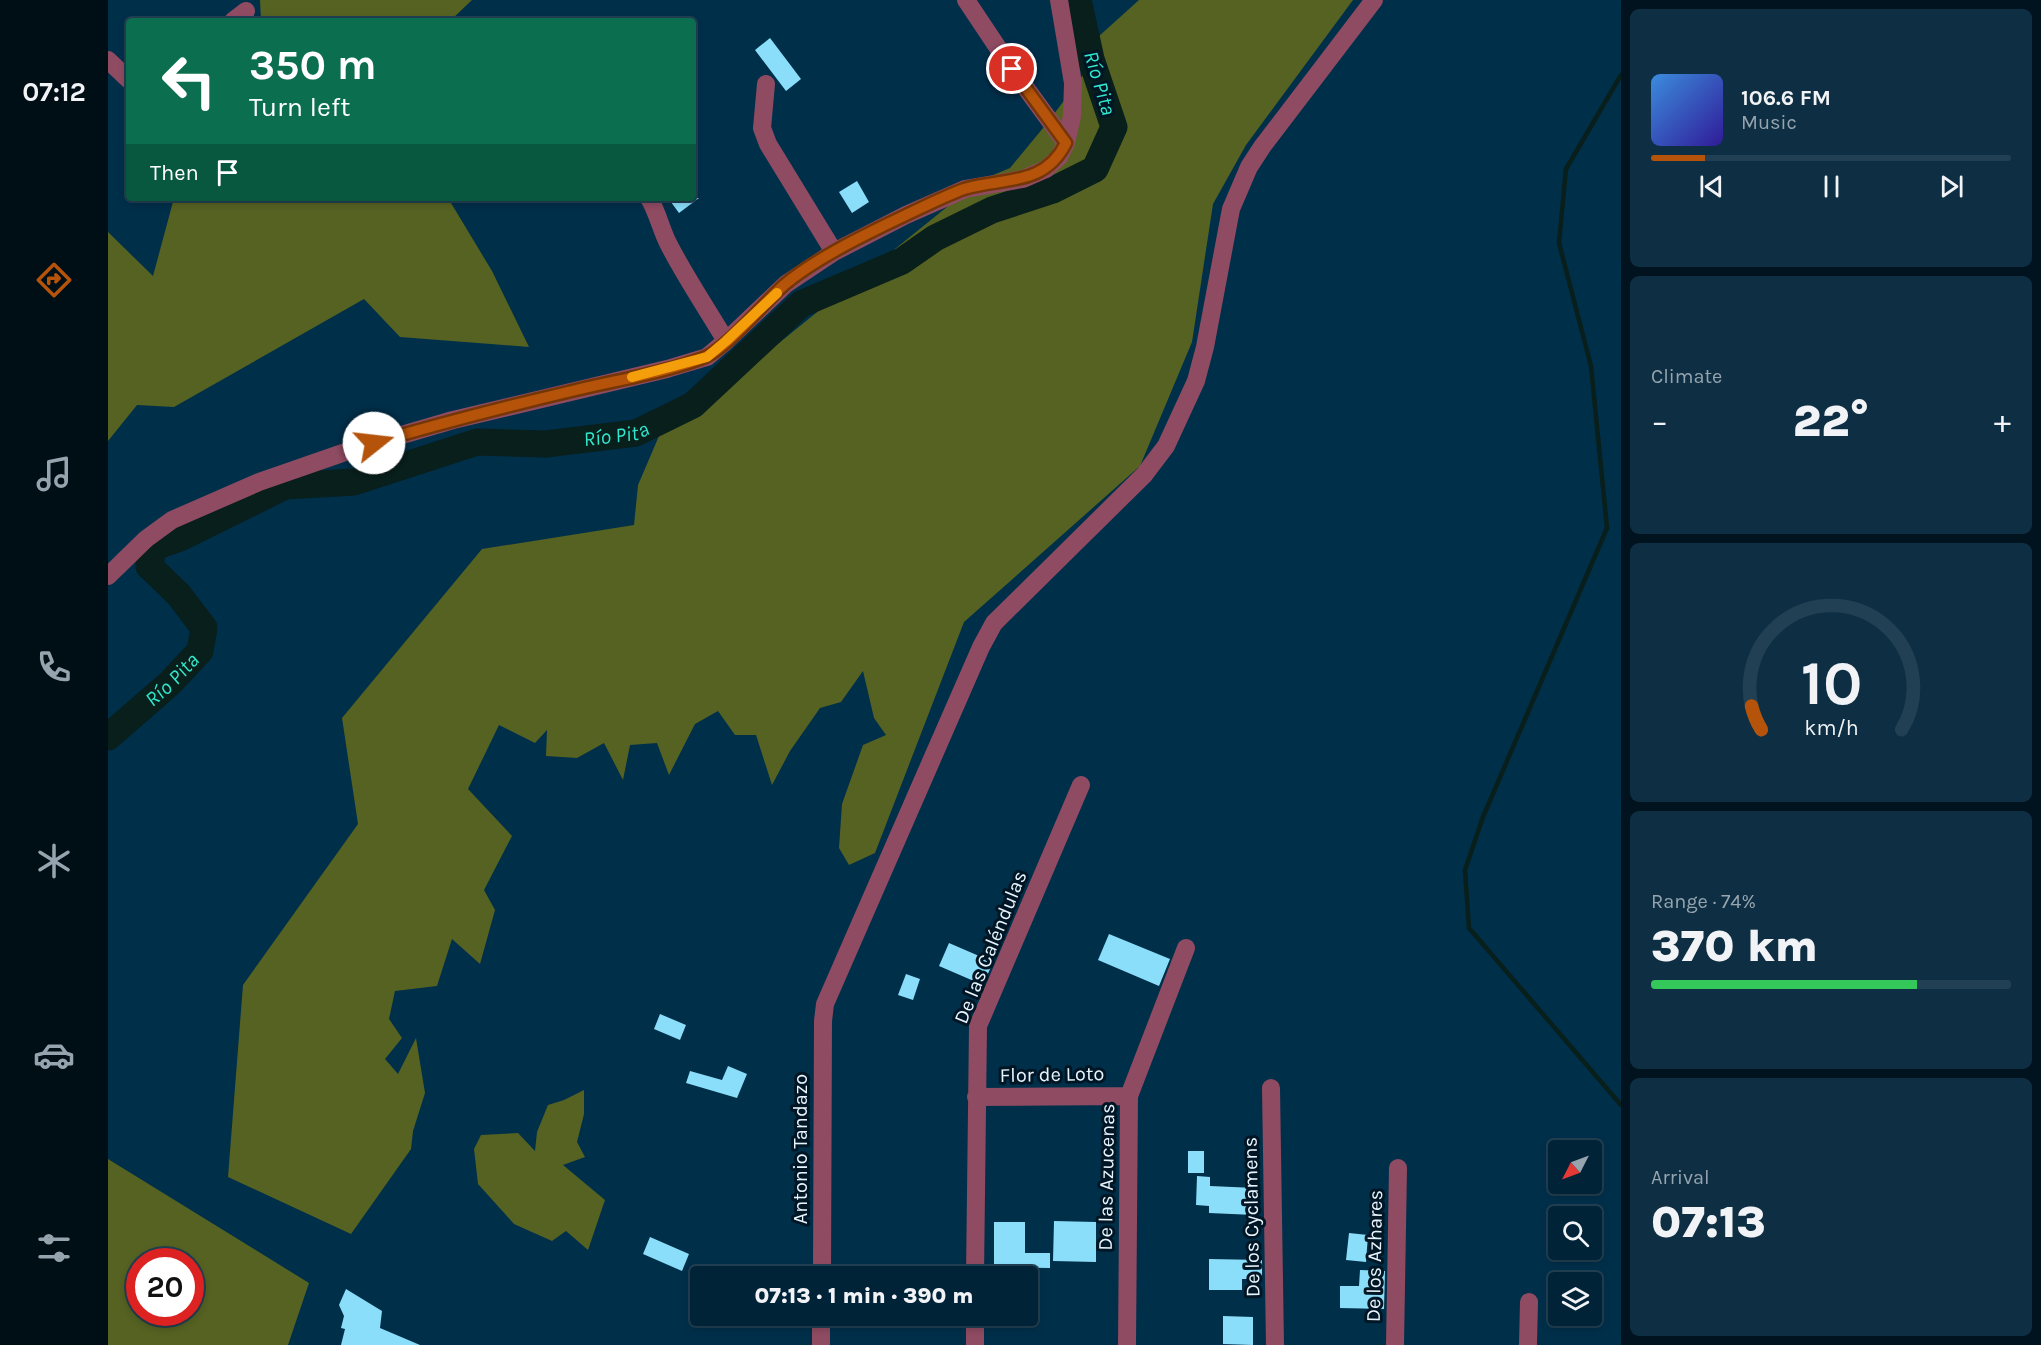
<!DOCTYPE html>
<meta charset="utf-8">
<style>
body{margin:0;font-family:Karla,sans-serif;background:#0e2f43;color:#f1f3f6;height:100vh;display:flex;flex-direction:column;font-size:22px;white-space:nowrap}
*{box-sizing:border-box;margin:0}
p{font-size:20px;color:#95a4ae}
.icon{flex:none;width:33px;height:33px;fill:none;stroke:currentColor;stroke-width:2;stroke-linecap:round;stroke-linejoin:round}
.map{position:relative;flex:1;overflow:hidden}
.side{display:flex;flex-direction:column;gap:9px;padding:9px;background:#00131f;width:420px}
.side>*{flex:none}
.hud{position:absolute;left:18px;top:18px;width:570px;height:183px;border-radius:6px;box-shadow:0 3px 9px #0003,0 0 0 2px #224053;background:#0b6e4f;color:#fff;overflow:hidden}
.needle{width:39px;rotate:228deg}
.tools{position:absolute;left:1440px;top:1140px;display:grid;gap:12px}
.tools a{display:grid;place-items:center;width:54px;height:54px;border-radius:6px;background:#002338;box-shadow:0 3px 9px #0003,0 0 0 2px #224053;font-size:30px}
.speed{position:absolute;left:18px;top:1248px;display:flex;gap:12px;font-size:30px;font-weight:700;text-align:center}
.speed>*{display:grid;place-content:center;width:78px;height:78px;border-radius:50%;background:#002338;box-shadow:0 3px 9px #0003,0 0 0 2px #224053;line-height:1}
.speed .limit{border:9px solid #d22;background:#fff;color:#111}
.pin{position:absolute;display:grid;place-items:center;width:51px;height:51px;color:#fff;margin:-26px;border:3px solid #fff;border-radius:50%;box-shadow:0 2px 6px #0007}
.me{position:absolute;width:66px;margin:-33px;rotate:74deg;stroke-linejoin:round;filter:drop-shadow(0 0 4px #0008)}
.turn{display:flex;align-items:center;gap:21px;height:126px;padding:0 24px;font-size:27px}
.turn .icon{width:78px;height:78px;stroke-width:2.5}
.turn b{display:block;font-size:42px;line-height:51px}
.then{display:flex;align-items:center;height:57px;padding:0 24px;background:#0003;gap:12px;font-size:22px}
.big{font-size:45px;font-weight:800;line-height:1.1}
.side .card{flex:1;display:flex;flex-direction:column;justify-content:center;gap:9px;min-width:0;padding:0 21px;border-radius:9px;background:#0e2f43}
.side .dial{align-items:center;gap:0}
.dial svg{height:156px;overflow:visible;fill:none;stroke:#224053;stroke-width:7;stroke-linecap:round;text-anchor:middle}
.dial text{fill:#f1f3f6;stroke:none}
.song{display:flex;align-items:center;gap:18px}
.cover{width:72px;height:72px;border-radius:9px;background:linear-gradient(135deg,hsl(210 70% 55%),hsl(250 70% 35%))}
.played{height:6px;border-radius:3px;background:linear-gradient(90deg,#b45309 15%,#224053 15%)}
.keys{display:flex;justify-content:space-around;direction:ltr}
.heat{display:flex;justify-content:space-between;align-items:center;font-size:33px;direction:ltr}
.charge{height:9px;border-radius:4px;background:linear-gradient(90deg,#34c759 74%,#224053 0)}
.trip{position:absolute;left:582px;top:1266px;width:348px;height:60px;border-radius:6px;background:#002338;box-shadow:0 3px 9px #0003,0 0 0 2px #224053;font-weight:800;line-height:60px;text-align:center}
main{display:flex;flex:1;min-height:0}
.menu{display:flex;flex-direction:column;width:108px;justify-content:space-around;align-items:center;background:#000e16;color:#95a4ae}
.menu .icon{width:42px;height:42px}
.menu .on{color:#b45309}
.menu b{font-size:27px;color:#f1f3f6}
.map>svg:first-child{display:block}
</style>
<main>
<nav class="menu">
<b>07:12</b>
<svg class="icon on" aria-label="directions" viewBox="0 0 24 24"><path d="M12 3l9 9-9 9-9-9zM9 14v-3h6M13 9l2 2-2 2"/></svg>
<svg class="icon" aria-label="music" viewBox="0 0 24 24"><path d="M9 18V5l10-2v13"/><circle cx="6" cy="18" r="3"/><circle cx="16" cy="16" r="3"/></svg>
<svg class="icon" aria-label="phone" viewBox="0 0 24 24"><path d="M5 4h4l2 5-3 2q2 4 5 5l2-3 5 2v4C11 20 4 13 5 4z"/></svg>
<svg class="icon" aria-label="climate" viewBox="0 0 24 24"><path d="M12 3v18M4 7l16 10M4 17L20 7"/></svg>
<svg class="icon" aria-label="car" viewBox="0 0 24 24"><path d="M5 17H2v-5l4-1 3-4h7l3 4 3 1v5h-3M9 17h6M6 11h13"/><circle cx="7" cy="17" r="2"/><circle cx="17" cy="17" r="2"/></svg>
<svg class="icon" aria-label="filters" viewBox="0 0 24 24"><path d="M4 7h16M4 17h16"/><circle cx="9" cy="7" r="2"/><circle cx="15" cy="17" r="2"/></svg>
</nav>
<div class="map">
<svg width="1513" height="1345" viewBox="0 0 1513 1345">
<rect width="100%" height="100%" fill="#002f4a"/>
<!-- forest -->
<path fill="#556222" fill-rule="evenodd" d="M152 0H364L342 21H153Z
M1031 0H1245L1138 145 1105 204 1084 342 1032 466 856 622 767 853 741 865 731 848 734 804 755 745 778 735 766 718 755 671 733 702 712 708 682 751 664 785 648 735H627L610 711 587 724 561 775 549 743 522 745 515 780 496 743 469 758 438 756 439 730 427 743 391 725 360 789 404 836 376 890 387 910 372 964 344 939 329 986 287 991 281 1019 294 1038 277 1059 290 1074 308 1038 317 1093 305 1131 303 1149 243 1234 120 1177 135 985 250 824 234 718 374 549 526 525 530 485 551 436 593 406 871 181 902 168 940 122 981 67 990 37Z
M66 198H340L384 271 421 347 292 337 256 299 66 407 29 405 0 441V232L45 276Z
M476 1090V1114L469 1142 477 1157 455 1165 497 1200 480 1250 458 1231 444 1241 406 1224 370 1184 366 1149 373 1135 410 1133 427 1151 429 1132 440 1105 456 1100Z
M0 1159 201 1283 180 1345H0ZM32 1262H82V1312H32Z"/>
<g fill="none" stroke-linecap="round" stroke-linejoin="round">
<!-- stream -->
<path stroke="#081f1b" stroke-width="4.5" d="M1513 75 1458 169 1451 243 1483 366 1499 528 1375 817 1357 870 1361 928 1513 1105"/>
<!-- river -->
<path stroke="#081f1b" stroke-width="27" id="s1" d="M0 737 61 684 92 651 96 628 71 595 41 566 46 547 72 538 177 486 246 482 369 442 438 444 528 433 585 405 693 304 794 261 827 238 884 210 945 190 987 169 1006 127 983 59 970 0"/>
</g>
<!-- building -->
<path fill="#8adef9" d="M662 38 693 79 678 91 647 50Z
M749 181 761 202 744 213 731 192Z
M560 198H591L571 213Z
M1001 934 1062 959 1051 986 990 960Z
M841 943 885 962 875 985 831 966Z
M798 974 812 979 805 1000 790 995Z
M552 1014 578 1025 572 1040 546 1029Z
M620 1066 639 1074 629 1098 578 1083 582 1071 614 1080Z
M1080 1151H1096V1173H1080Z
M1089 1176 1102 1177V1186L1147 1188 1146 1215 1101 1213V1206L1088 1205Z
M946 1221 988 1222V1262L945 1261Z
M886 1222H917V1253H942V1268L886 1267Z
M1241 1233 1260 1235 1258 1262 1238 1260Z
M542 1237 581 1254 574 1271 535 1254Z
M1101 1259 1154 1260V1279H1134V1290H1101Z
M1252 1270 1277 1271 1276 1309 1232 1308V1286H1251Z
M238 1289 274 1311 272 1328 312 1345H233L237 1329 233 1328 236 1316 231 1305Z
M1115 1316 1145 1317V1345L1115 1344Z"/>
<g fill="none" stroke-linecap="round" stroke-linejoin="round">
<!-- minor -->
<path stroke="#8f4b62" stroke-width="18" d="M858 0 904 69 958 143
M125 21 138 11
M0 60 21 80
M658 84 654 128 660 144 726 252
M541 198C550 213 553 230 561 245 578 278 599 309 618 341
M0 576 38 539 64 520 151 482 246 449 345 420 559 369 599 357 618 341 678 284 726 252 798 215 857 189 915 179 938 169 951 157 958 143 964 116 965 83 951 0
M1163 1088 1167 1345
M868 1097 1021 1096
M714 1276 715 1021 717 1004 724 988 873 647 886 623 1036 475 1058 446 1088 381 1097 347 1123 209 1141 167 1154 147 1266 0
M867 1276 870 1026 973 785
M713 1345V1316
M867 1345V1316
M1019 1345 1021 1096 1078 948
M1287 1345 1290 1168
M1420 1345 1421 1302"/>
</g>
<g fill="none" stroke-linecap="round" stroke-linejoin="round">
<!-- route casing -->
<g stroke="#753606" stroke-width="15">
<path id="route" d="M266 443C333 423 400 406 468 390 510 380 554 373 595 358 617 350 657 302 676 285 708 258 760 233 798 215 817 206 837 196 856 189 896 177 936 187 958 143L904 69"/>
</g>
<!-- route -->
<use href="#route" stroke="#b45309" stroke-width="10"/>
<!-- slow -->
<path stroke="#f59e0b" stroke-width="10" d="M524 377 599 357 618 341 669 293"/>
</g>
<g text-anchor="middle" stroke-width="6" stroke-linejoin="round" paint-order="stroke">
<!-- street labels -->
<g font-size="20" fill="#e9f5fe" stroke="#001625">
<text transform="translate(882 947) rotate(-68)" y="7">De las Caléndulas</text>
<text transform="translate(944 1074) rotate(-1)" y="7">Flor de Loto</text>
<text transform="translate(692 1149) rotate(-90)" y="7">Antonio Tandazo</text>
<text transform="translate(998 1177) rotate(-89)" y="7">De las Azucenas</text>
<text transform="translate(1143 1217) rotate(-91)" y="7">De los Cyclamens</text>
<text transform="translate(1266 1256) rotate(-89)" y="7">De los Azhares</text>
</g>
<!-- water labels -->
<g font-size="21" font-style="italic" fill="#31e7cc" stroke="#001625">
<text transform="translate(992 83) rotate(73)" y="7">Río Pita</text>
<text dy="7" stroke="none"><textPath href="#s1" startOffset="735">Río Pita</textPath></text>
<text dy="7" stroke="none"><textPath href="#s1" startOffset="86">Río Pita</textPath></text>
</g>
</g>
</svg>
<div class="tools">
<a><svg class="needle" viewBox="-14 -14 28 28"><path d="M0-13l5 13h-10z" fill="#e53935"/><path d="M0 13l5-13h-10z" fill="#95a4ae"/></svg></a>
<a><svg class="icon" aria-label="search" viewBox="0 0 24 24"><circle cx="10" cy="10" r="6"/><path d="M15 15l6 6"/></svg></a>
<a><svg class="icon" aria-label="layers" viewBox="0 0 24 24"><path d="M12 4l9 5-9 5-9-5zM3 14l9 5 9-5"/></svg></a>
</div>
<div class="speed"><div class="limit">20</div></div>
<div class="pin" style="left:904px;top:69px;background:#d93025"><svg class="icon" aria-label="arrive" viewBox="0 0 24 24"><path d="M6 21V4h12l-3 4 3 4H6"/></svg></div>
<svg class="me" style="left:266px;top:443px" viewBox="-20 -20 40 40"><circle r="19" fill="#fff"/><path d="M0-13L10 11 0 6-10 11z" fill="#b45309"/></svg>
<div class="trip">07:13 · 1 min · 390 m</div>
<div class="hud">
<div class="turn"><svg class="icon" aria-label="left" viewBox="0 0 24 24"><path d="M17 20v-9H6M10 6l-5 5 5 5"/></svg><div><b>350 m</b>Turn left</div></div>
<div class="then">Then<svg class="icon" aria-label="arrive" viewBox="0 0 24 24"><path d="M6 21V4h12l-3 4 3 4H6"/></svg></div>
</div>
</div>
<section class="side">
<div class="card">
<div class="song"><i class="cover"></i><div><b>106.6 FM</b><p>Music</p></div></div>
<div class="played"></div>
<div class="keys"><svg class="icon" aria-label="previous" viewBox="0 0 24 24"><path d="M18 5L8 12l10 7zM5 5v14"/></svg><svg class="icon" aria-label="pause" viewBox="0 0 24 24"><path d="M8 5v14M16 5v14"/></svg><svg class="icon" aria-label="next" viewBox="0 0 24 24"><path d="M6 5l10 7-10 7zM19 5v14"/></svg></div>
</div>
<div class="card"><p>Climate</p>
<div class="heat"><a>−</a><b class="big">22°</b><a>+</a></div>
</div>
<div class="card dial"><svg viewBox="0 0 100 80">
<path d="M14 69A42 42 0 1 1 86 69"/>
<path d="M14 69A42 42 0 0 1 9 57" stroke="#b45309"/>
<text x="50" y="56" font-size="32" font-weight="700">10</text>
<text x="50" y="72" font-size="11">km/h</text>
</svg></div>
<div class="card"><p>Range · 74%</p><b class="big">370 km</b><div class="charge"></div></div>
<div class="card"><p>Arrival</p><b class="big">07:13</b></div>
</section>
</main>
